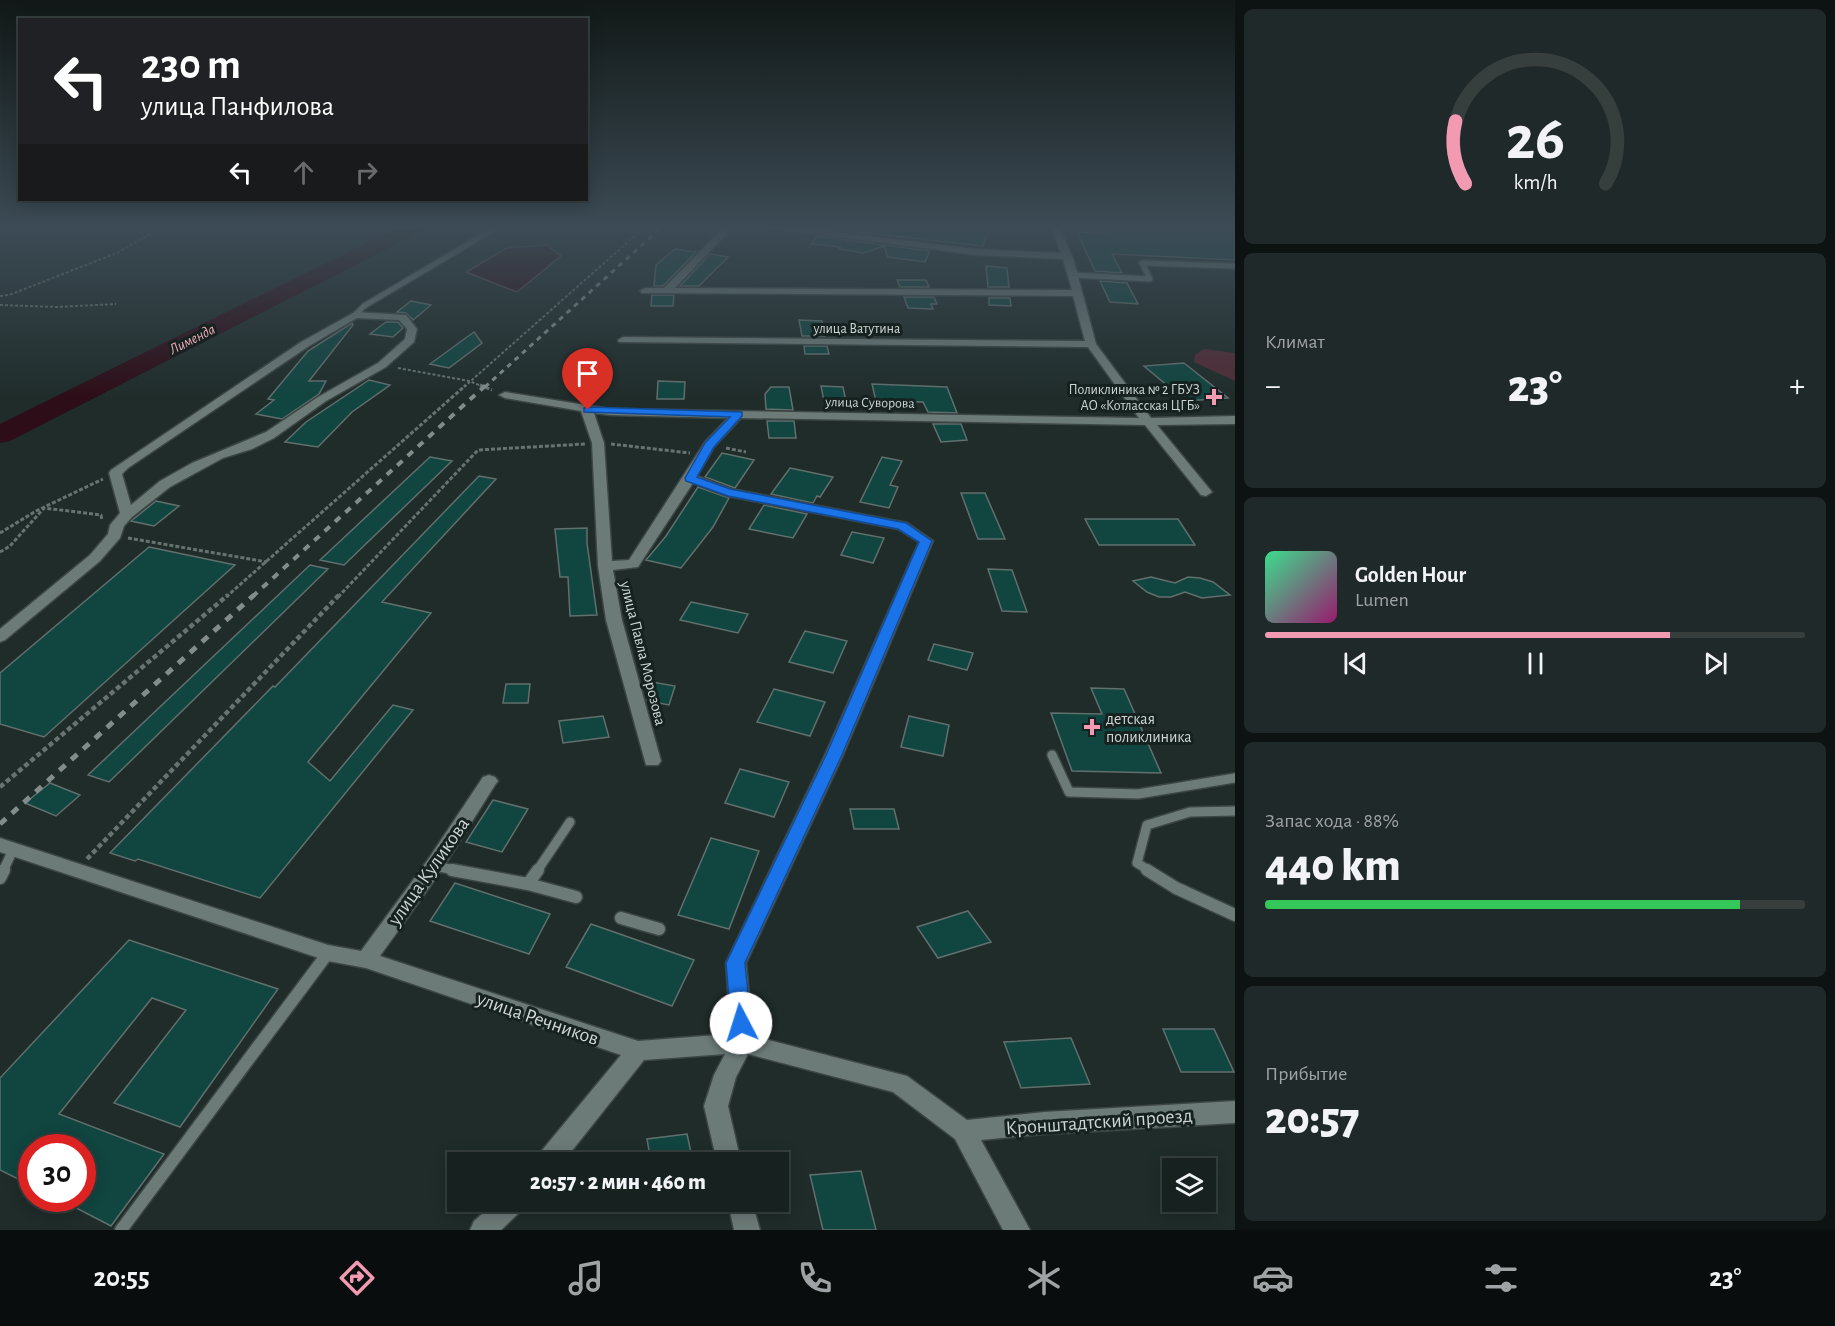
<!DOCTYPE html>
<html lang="ru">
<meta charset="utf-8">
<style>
body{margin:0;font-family:"Alegreya Sans",sans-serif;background:#202929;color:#f1f3f6;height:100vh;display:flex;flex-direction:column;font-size:22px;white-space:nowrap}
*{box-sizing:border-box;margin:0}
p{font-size:20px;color:#9ea3a5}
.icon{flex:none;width:33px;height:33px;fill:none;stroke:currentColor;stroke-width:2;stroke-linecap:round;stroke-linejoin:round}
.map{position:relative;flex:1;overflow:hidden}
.side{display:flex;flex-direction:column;gap:9px;padding:9px;background:#0d1212;width:600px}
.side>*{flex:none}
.guide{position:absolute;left:18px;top:18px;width:570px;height:183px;border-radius:0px;box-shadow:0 3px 15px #0003,0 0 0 2px #363e3e;background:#202124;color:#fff;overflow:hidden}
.fabs{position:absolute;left:1162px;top:1158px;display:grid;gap:12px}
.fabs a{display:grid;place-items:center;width:54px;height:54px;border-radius:0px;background:#172120;box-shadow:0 3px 15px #0003,0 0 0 2px #363e3e;font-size:30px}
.speed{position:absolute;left:18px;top:1134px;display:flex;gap:12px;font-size:30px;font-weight:700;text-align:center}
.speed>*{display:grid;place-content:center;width:78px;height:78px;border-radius:50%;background:#172120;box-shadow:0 3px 15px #0003,0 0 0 2px #363e3e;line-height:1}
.speed .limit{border:9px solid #d22;background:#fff;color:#111}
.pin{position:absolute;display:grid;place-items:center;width:51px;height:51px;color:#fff;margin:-62px -26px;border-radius:50% 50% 50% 0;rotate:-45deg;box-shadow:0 0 6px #0007}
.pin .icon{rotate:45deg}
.me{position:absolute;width:66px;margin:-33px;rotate:355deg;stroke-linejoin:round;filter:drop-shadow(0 0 4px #0008)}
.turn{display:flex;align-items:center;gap:21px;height:126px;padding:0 24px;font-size:27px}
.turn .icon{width:78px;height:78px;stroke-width:2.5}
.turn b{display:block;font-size:42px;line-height:51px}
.lanes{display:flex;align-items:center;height:57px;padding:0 24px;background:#0003;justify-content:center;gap:30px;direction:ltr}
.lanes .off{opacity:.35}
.big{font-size:45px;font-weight:800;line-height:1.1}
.side .tile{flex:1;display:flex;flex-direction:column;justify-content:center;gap:9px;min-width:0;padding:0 21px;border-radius:9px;background:#202929}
.side .dial{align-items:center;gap:0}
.dial svg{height:156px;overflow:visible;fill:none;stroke:#363e3e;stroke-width:7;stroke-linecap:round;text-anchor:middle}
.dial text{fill:#f1f3f6;stroke:none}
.song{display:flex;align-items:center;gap:18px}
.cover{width:72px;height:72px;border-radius:9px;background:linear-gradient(135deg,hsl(150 70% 55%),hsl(320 70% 35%))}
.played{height:6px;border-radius:3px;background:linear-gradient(90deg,#f19ab1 75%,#363e3e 75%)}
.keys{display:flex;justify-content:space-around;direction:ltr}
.heat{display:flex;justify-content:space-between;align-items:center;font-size:33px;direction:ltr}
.charge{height:9px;border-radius:4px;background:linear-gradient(90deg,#34c759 88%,#363e3e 0)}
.trip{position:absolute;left:447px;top:1152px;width:342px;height:60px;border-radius:0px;background:#172120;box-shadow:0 3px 15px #0003,0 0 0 2px #363e3e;font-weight:800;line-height:60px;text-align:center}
.menu{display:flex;height:96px;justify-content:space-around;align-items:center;background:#090d0d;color:#9ea3a5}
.menu .icon{width:42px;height:42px}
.menu .active{color:#f19ab1}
.menu b{font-size:27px;color:#f1f3f6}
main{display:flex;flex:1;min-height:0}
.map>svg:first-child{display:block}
</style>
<main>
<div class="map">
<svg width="1235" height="1230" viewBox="0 0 1235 1230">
<rect width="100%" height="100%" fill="#1f2c2a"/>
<!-- green -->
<path fill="#502c36" d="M1204 349 1235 353V381L1194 362 1195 355Z"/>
<!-- water -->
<path fill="#2d0d17" stroke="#5d494f" stroke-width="1.5" d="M547 245 561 256 517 292 466 272 507 248Z"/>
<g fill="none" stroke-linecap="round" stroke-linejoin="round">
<!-- river -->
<path fill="#2d0d17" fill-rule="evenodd" d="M401 226H427L424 230 10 441 0 443V424Z"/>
</g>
<!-- building -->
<path fill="#114540" stroke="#616f6d" stroke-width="1.5" d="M824 226H989L983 246 823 228Z
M1103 226 1235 227V260L1112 254 1122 273 1095 271 1077 232 1107 233Z
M817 236 930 251 925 262 888 257 884 246 864 253 839 249 840 247 811 244Z
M675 249 696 252 663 286H654L656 265Z
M710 254 728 257 699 286H680Z
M986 266 1007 268 1009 287H988Z
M897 280H926L929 287H900Z
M1100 281 1127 283 1138 304 1110 302Z
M652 295H674L673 306H651Z
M904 297H934L937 304H931L933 309 908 308Z
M989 298H1010L1011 306 989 305Z
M411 301 431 305 413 320 406 313 397 312Z
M799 320 822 321 825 336H802Z
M386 322H398L403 328 393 337 370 334Z
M352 323 353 325 309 381H326L319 394 282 419 256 414 274 400 268 399 308 351Z
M474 332 482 343 449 368 430 364Z
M804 346H827L829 354H805Z
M1184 363 1228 398 1186 401 1144 366Z
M369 380 390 385 352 412 318 447 285 442 306 422Z
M658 381 685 382 684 399H657Z
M872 384 947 387 957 413 928 412 923 402 876 401Z
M821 386 843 387 846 402 824 401Z
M771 387H789L793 410 766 409 765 394Z
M767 421H794L796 438H769Z
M933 424H961L967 440 941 442Z
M722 453 754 460 735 488 705 477Z
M430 457 452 461 344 565 320 560Z
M882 457 902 461 890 485 898 487 889 508 860 502Z
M790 468 833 477 820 497 817 496 813 503 771 494Z
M479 476 496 479 382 602 431 613 308 762 330 781 393 705 413 710 260 898 138 859 135 861 110 853 273 686 275 687Z
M698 487 729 498 713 527 681 568 646 560 666 536Z
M961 493H985L1005 539H978Z
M156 501 179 506 154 526 131 521Z
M764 505 807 514 793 538 749 529Z
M1085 519H1178L1195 545H1099Z
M587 528V543L597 615 570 616 568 577H560L555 529Z
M852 532 884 538 873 563 841 555Z
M149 547 235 565 44 737 0 724V673Z
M310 565 328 569 109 782 88 775Z
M988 569 1012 570 1027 612 1002 611Z
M1151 577 1175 583 1188 577 1200 578 1213 582 1230 595 1202 598 1185 592 1171 597H1159L1147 592 1133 581Z
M691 602 748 614 738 633 680 620Z
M805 631 847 641 833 673 789 662Z
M934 644 973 653 967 670 928 660Z
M652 682 675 686 669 705 647 701Z
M506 684H530L528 703H503Z
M1091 688 1124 689 1161 773 1072 771 1051 713 1102 714Z
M774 689 825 702 810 736 757 722Z
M603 716 609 737 563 743 559 721Z
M909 716 949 725 943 756 901 747Z
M740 769 789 782 774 817 725 803Z
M50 783 80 795 56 816 25 803Z
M493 800 528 809 502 852 466 842Z
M850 809H894L899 829H854Z
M711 838 759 851 729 929 678 915Z
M455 883 550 914 529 954 430 921Z
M968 911 991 942 938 958 917 927Z
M591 924 694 960 672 1006 566 967Z
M129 940 278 989 180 1127 114 1103 186 1010 152 998 59 1114 164 1154 111 1226 57 1198H82V1148H32V1186L0 1170V1078Z
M1163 1029H1214L1234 1072H1181Z
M1071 1038 1090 1084 1021 1088 1004 1042Z
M687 1134 693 1162H651L647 1139Z
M861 1171 876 1230H823L810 1175Z"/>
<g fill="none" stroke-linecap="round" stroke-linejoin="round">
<!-- lane-far2 casing -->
<g stroke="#3c4645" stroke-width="8">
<path id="lane-far2" d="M1073 275 1150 279 1142 263 1235 266
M355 315 364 306 499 226"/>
</g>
<!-- lane-far1 casing -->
<g stroke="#3c4645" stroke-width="12">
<path id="lane-far1" d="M1052 755 1069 792 1138 794 1235 778
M434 866 460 871
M3 871 13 850
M537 871 570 822
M1150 871 1137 863 1147 825 1190 812 1235 811"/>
</g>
<!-- lane casing -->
<g stroke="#3c4645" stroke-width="15">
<path id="lane" d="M452 870 528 884 538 870
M1147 870 1176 888 1235 915
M0 878 4 870
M528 884 576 897
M621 918 659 929
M121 1230 328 953"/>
</g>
<!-- street casing -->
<g stroke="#3c4645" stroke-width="3">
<path id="street" d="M725 226H734L675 288 1072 290 1063 259 976 255 755 226H783L976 249 1061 253 1051 226H1059L1074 261 1096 344 1151 418 1235 416V424L1157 425 1212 492 1206 496 1201 495 1145 425 741 418 714 447 697 476 731 489 907 523 933 541 843 755 746 963 753 1036 907 1076 967 1120 1044 1112 1235 1101V1123L1044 1134 981 1140 1030 1230H1003L955 1139 893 1092 748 1054 736 1077 728 1106 741 1162H717L704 1106 714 1075 725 1054 644 1060 563 1162H536L539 1154 621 1055 366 968 328 961 0 852V838L328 945 361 951 427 861 483 777 489 775 495 777 498 781 495 785 441 871 380 956 638 1041 731 1034 726 963 825 755 919 542 898 529 728 496 693 483 638 567 613 570 622 620 661 761 658 765H646L606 620 598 566 592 443 581 411 505 398 499 395 505 392 610 409 1139 418 1088 347 619 342 618 340 623 337 1085 341 1073 296 642 293 640 291 645 288H664ZM594 413 610 415 728 418 705 442 629 560 612 561 604 443Z
M355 312 406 315 417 329 414 342 386 367 326 401 274 438 252 449 223 458 170 487 132 517 124 526 120 538 100 561 5 640 0 642V629L90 555 108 534 110 525 120 513 109 473 111 470 301 342ZM357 318 399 320 407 329 405 339 378 363 318 397 266 432 192 463 160 481 131 505 122 474 128 468 309 346Z
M496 1202H525L522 1210 501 1230H470L474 1221Z
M728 1202H752L760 1230H734Z"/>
</g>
<!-- path-far2 -->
<path stroke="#687271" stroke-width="2" stroke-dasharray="3 2" stroke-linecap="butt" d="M0 296 9 295 117 253 164 226
M0 305 57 307 116 304
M398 368 469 381 484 387
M464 387 646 226"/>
<!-- path-far1 -->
<path stroke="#687271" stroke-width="3" stroke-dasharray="4 2" stroke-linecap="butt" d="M480 385 492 390
M611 444 690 453
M726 448 746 452
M0 533 36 511 103 479
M128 538 267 562
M0 552 10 546 44 508 101 515 102 520
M226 597 466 385
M338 597 478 450 585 444"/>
<!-- path -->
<path stroke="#687271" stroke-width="4.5" stroke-dasharray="5 3" stroke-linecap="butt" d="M0 787 228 595
M87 859 339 595"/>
<!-- lane-far2 -->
<use href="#lane-far2" stroke="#6c7a78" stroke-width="5"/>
<!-- lane-far1 -->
<use href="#lane-far1" stroke="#6c7a78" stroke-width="9"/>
<!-- lane -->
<use href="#lane" stroke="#6c7a78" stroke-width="12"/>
<!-- street -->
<use href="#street" fill="#6c7a78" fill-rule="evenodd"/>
<!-- rail-far2 -->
<path stroke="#838c8b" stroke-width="3" stroke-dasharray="5 5" stroke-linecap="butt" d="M485 387 663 226"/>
<!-- rail-far1 -->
<path stroke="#838c8b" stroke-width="4" stroke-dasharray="7 7" stroke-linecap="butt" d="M252 597 486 385"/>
<!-- rail -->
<path stroke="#838c8b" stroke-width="5" stroke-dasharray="8 8" stroke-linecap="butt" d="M0 824 254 595"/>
</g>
<!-- sky -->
<linearGradient id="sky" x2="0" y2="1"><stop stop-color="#111817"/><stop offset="0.57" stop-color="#3c4b55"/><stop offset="1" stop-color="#3c4b55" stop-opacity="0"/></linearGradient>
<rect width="1235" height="399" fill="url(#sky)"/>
<!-- route -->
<path fill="#1a73e8" stroke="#114b97" stroke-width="1.5" d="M588 407 742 412V416L714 447 697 477 730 489 906 523 932 541 842 755 745 963 751 1023 748 1029 741 1031 734 1029 731 1023 726 963 826 755 919 542 898 529 728 496 686 481 685 478 705 443 730 417 584 412V408Z"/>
<!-- markers -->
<g fill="#f19ab1" stroke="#162220" stroke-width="2">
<path d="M1211 388h6v6h6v6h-6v6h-6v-6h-6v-6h6z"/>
<path d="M1089 718h6v6h6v6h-6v6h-6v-6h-6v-6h6z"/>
</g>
<g text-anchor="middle" stroke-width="6" stroke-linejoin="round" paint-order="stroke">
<!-- far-street labels -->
<g font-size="14" fill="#cdd4d3" stroke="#162220">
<text x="857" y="333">улица Ватутина</text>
<text transform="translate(870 402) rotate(1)" y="5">улица Суворова</text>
</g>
<!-- far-poi labels -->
<g font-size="14" fill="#cdd4d3" stroke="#162220" text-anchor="end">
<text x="1200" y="394">Поликлиника № 2 ГБУЗ<tspan x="1200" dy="16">АО «Котласская ЦГБ»</tspan></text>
</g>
<!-- far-water labels -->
<g font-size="15" font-style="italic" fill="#efa9ba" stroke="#162220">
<text transform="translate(192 339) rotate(-27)" y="5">Лименда</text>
</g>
<!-- street labels -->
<g font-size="16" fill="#cdd4d3" stroke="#162220">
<text transform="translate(644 653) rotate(76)" y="6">улица Павла Морозова</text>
</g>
<!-- poi labels -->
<g font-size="16" fill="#cdd4d3" stroke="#162220" text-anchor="start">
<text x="1106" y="724">детская<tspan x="1106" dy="18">поликлиника</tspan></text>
</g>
<!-- near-street labels -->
<g font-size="20" fill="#cdd4d3" stroke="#162220">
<text transform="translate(428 871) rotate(-55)" y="7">улица Куликова</text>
<text transform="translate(538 1018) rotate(19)" y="7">улица Речников</text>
<text transform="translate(1099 1121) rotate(-4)" y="7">Кронштадтский проезд</text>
</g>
</g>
</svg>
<div class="fabs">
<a><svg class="icon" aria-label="layers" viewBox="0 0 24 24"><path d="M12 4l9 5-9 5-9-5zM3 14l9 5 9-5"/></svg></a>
</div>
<div class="speed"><div class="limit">30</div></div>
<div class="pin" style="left:588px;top:410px;background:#d93025"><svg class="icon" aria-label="arrive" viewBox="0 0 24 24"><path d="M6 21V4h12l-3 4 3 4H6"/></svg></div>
<svg class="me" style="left:741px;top:1023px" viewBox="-20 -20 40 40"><circle r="19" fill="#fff"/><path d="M0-13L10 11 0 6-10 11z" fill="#1a73e8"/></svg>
<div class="trip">20:57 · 2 мин · 460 m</div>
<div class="guide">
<div class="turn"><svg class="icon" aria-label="left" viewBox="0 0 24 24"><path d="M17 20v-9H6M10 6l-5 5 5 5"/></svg><div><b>230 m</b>улица Панфилова</div></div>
<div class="lanes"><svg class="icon" aria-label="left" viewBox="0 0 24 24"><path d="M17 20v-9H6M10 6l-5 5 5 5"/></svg><svg class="icon off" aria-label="ahead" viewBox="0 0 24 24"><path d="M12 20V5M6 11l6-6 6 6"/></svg><svg class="icon off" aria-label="right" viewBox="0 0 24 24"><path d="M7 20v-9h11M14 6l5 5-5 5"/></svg></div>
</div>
</div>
<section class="side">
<div class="tile dial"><svg viewBox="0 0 100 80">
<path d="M14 69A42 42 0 1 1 86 69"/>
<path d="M14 69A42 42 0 0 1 9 37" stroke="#f19ab1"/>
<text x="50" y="56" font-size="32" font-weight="700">26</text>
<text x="50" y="72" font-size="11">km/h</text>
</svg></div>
<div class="tile"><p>Климат</p>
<div class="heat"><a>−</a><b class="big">23°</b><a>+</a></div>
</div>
<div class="tile">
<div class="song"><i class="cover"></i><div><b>Golden Hour</b><p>Lumen</p></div></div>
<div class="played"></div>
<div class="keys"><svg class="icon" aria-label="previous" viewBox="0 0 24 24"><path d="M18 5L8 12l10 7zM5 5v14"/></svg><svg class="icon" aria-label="pause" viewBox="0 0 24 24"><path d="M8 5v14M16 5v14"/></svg><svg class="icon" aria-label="next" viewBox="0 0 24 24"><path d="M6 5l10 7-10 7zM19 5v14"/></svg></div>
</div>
<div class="tile"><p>Запас хода · 88%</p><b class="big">440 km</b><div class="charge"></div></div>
<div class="tile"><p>Прибытие</p><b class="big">20:57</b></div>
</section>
</main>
<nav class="menu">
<b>20:55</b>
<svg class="icon active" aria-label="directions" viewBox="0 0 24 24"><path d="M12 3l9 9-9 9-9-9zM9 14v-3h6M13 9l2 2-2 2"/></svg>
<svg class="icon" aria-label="music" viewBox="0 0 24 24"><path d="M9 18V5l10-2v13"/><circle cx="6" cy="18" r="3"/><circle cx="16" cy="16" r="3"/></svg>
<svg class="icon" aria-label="phone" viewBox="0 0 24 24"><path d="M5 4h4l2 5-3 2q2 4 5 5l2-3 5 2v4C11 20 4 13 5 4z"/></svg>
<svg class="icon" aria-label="climate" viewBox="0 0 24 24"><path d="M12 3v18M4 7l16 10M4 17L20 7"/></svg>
<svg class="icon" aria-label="car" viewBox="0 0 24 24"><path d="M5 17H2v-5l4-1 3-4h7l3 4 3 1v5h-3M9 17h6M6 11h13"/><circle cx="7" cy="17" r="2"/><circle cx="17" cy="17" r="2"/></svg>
<svg class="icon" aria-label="filters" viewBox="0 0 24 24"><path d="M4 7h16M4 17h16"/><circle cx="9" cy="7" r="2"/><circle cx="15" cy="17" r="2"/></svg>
<b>23°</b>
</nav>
